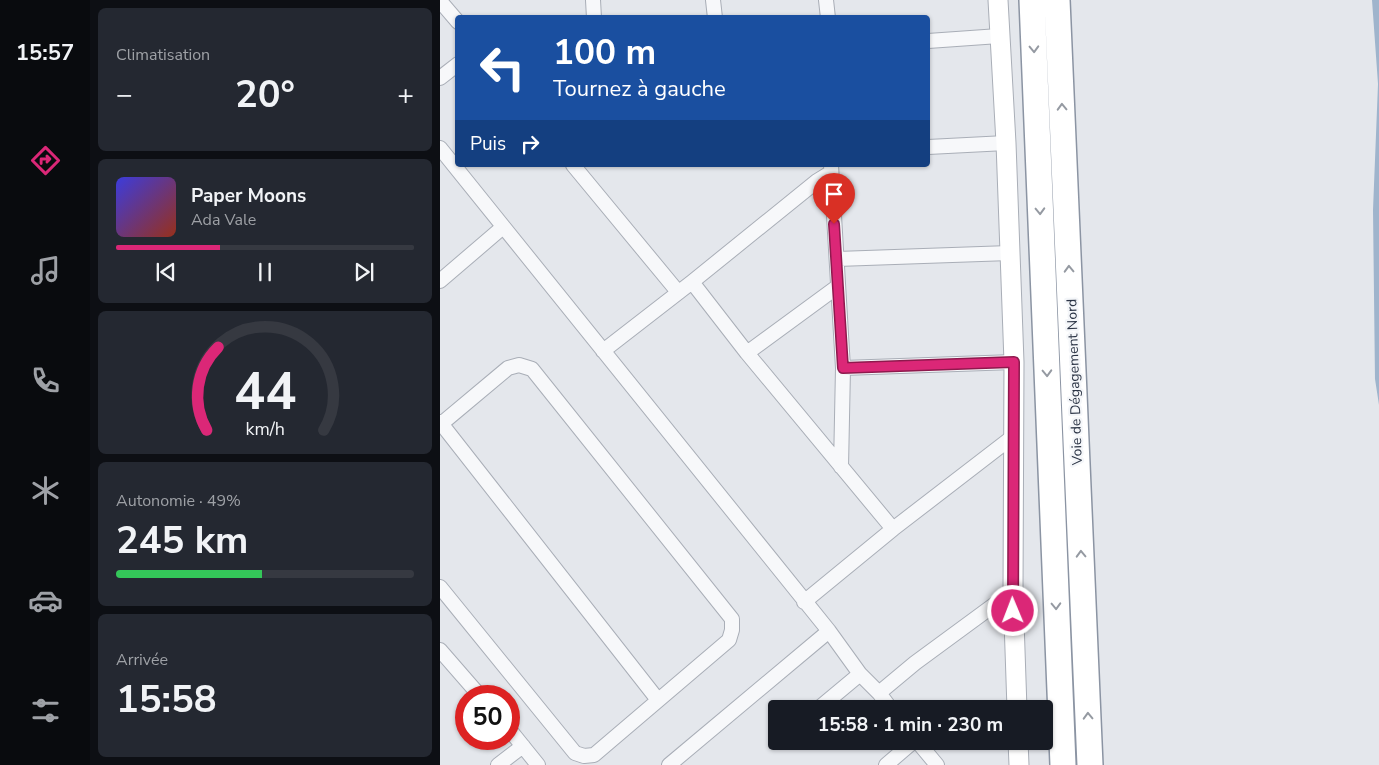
<!DOCTYPE html>
<html lang="fr">
<meta charset="utf-8">
<style>
body{margin:0;font-family:"Nunito Sans",sans-serif;background:#242831;color:#f1f3f6;height:100vh;display:flex;flex-direction:column;font-size:19px;white-space:nowrap}
*{box-sizing:border-box;margin:0}
p{font-size:16px;color:#9ea1a6}
.icon{flex:none;width:28px;height:28px;fill:none;stroke:currentColor;stroke-width:2;stroke-linecap:round;stroke-linejoin:round}
.map{position:relative;flex:1;overflow:hidden}
.sheet{display:flex;flex-direction:column;gap:8px;padding:8px;background:#0d0f14;width:350px}
.sheet>*{flex:none}
.guide{position:absolute;left:15px;top:15px;width:475px;height:152px;border-radius:5px;box-shadow:0 1px 4px #0004;background:#1a4fa0;color:#fff;overflow:hidden}
.speed{position:absolute;left:15px;top:685px;display:flex;gap:10px;font-size:25px;font-weight:700;text-align:center}
.speed>*{display:grid;place-content:center;width:65px;height:65px;border-radius:50%;background:#171b24;box-shadow:0 1px 4px #0004;line-height:1}
.speed .limit{border:8px solid #d22;background:#fff;color:#111}
.pin{position:absolute;display:grid;place-items:center;width:42px;height:42px;color:#fff;margin:-51px -21px;border-radius:50% 50% 50% 0;rotate:-45deg;box-shadow:0 0 5px #0007}
.pin .icon{rotate:45deg}
.me{position:absolute;width:55px;margin:-28px;rotate:359deg;stroke-linejoin:round;filter:drop-shadow(0 0 4px #0008)}
.turn{display:flex;align-items:center;gap:18px;height:105px;padding:0 15px;font-size:22px}
.turn .icon{width:65px;height:65px;stroke-width:2.5}
.turn b{display:block;font-size:35px;line-height:42px}
.then{display:flex;align-items:center;height:48px;padding:0 15px;background:#0003;gap:10px;font-size:19px}
.big{font-size:38px;font-weight:700;line-height:1.1}
.sheet .tile{flex:1;display:flex;flex-direction:column;justify-content:center;gap:8px;min-width:0;padding:0 18px;border-radius:8px;background:#242831}
.sheet .dial{align-items:center;gap:0}
.dial svg{height:130px;overflow:visible;fill:none;stroke:#363941;stroke-width:7;stroke-linecap:round;text-anchor:middle}
.dial text{fill:#f1f3f6;stroke:none}
.song{display:flex;align-items:center;gap:15px}
.cover{width:60px;height:60px;border-radius:8px;background:linear-gradient(135deg,hsl(240 70% 55%),hsl(10 70% 35%))}
.played{height:5px;border-radius:2px;background:linear-gradient(90deg,#db2777 35%,#363941 35%)}
.keys{display:flex;justify-content:space-around;direction:ltr}
.heat{display:flex;justify-content:space-between;align-items:center;font-size:28px;direction:ltr}
.charge{height:8px;border-radius:4px;background:linear-gradient(90deg,#34c759 49%,#363941 0)}
.trip{position:absolute;left:328px;top:700px;width:285px;height:50px;border-radius:5px;background:#171b24;box-shadow:0 1px 4px #0004;font-weight:700;line-height:50px;text-align:center}
main{display:flex;flex:1;min-height:0}
.menu{display:flex;flex-direction:column;width:90px;justify-content:space-around;align-items:center;background:#090b0e;color:#9ea1a6}
.menu .icon{width:35px;height:35px}
.menu .active{color:#db2777}
.menu b{font-size:22px;color:#f1f3f6}
.map>svg:first-child{display:block}
</style>
<main>
<nav class="menu">
<b>15:57</b>
<svg class="icon active" aria-label="directions" viewBox="0 0 24 24"><path d="M12 3l9 9-9 9-9-9zM9 14v-3h6M13 9l2 2-2 2"/></svg>
<svg class="icon" aria-label="music" viewBox="0 0 24 24"><path d="M9 18V5l10-2v13"/><circle cx="6" cy="18" r="3"/><circle cx="16" cy="16" r="3"/></svg>
<svg class="icon" aria-label="phone" viewBox="0 0 24 24"><path d="M5 4h4l2 5-3 2q2 4 5 5l2-3 5 2v4C11 20 4 13 5 4z"/></svg>
<svg class="icon" aria-label="climate" viewBox="0 0 24 24"><path d="M12 3v18M4 7l16 10M4 17L20 7"/></svg>
<svg class="icon" aria-label="car" viewBox="0 0 24 24"><path d="M5 17H2v-5l4-1 3-4h7l3 4 3 1v5h-3M9 17h6M6 11h13"/><circle cx="7" cy="17" r="2"/><circle cx="17" cy="17" r="2"/></svg>
<svg class="icon" aria-label="filters" viewBox="0 0 24 24"><path d="M4 7h16M4 17h16"/><circle cx="9" cy="7" r="2"/><circle cx="15" cy="17" r="2"/></svg>
</nav>
<section class="sheet">
<div class="tile"><p>Climatisation</p>
<div class="heat"><a>−</a><b class="big">20°</b><a>+</a></div>
</div>
<div class="tile">
<div class="song"><i class="cover"></i><div><b>Paper Moons</b><p>Ada Vale</p></div></div>
<div class="played"></div>
<div class="keys"><svg class="icon" aria-label="previous" viewBox="0 0 24 24"><path d="M18 5L8 12l10 7zM5 5v14"/></svg><svg class="icon" aria-label="pause" viewBox="0 0 24 24"><path d="M8 5v14M16 5v14"/></svg><svg class="icon" aria-label="next" viewBox="0 0 24 24"><path d="M6 5l10 7-10 7zM19 5v14"/></svg></div>
</div>
<div class="tile dial"><svg viewBox="0 0 100 80">
<path d="M14 69A42 42 0 1 1 86 69"/>
<path d="M14 69A42 42 0 0 1 21 18" stroke="#db2777"/>
<text x="50" y="56" font-size="32" font-weight="700">44</text>
<text x="50" y="72" font-size="11">km/h</text>
</svg></div>
<div class="tile"><p>Autonomie · 49%</p><b class="big">245 km</b><div class="charge"></div></div>
<div class="tile"><p>Arrivée</p><b class="big">15:58</b></div>
</section>
<div class="map">
<svg width="939" height="765" viewBox="0 0 939 765">
<rect width="100%" height="100%" fill="#e4e7ec"/>
<!-- water -->
<path fill="#9fb4cc" d="M932 0H939V405L935 379 933 210 938 84Z"/>
<g fill="none" stroke-linecap="round" stroke-linejoin="round">
<!-- street casing -->
<g stroke="#a9aeb7" stroke-width="16">
<path id="street" d="M153 0 154 18
M273 0 275 18
M386 0 388 18
M0 1 18 22
M488 41 559 36
M0 78 18 64
M488 147 566 143
M0 148 389 631 420 674 439 693 451 709
M133 165 238 292
M391 165 403 368 401 467
M397 259 570 253
M0 281 63 227
M252 282 307 353 453 529
M163 351 252 282 377 181 390 173
M307 353 397 287
M403 368 574 362
M0 422 218 700
M0 425 68 368 79 365 92 369 292 619V630L289 640 154 755 144 756 135 753 0 587
M364 602 453 529 575 435
M0 650 40 696
M439 693 475 663 573 591
M378 709 420 674
M69 729 98 765
M477 741 497 765
M58 765 83 746
M229 765 389 631
M446 765 474 741"/>
</g>
<!-- secondary casing -->
<g stroke="#a9aeb7" stroke-width="21">
<path id="secondary" d="M558 0 566 143 574 362 573 591 577 709
M578 741 579 765"/>
</g>
<!-- highway casing -->
<g stroke="#8b94a3" stroke-width="28">
<path id="highway" d="M592 0 623 765
M617 0 650 765"/>
</g>
<!-- street -->
<use href="#street" stroke="#f7f8fa" stroke-width="14"/>
<!-- secondary -->
<use href="#secondary" stroke="#fff" stroke-width="19"/>
<!-- highway -->
<use href="#highway" stroke="#fff" stroke-width="25"/>
</g>
<!-- one-way arrows -->
<defs><path id="oneway-chevron" d="M-2-3.5L2.5 0L-2 3.5" fill="none" stroke-width="1.6" stroke-linecap="round" stroke-linejoin="round" transform="scale(1.25)"/></defs>
<g stroke="#959aa2">
<use href="#oneway-chevron" transform="translate(594 49) rotate(88)"/>
<use href="#oneway-chevron" transform="translate(622 107) rotate(-92)"/>
<use href="#oneway-chevron" transform="translate(600 211) rotate(88)"/>
<use href="#oneway-chevron" transform="translate(629 269) rotate(-92)"/>
<use href="#oneway-chevron" transform="translate(607 373) rotate(88)"/>
<use href="#oneway-chevron" transform="translate(641 554) rotate(-92)"/>
<use href="#oneway-chevron" transform="translate(616 606) rotate(88)"/>
<use href="#oneway-chevron" transform="translate(648 716) rotate(-92)"/>
</g>
<g fill="none" stroke-linecap="round" stroke-linejoin="round">
<!-- route casing -->
<g stroke="#8e194d" stroke-width="12">
<path id="route" d="M394 224 403 368 574 362 573 611"/>
</g>
<!-- route -->
<use href="#route" stroke="#db2777" stroke-width="9"/>
</g>
<g text-anchor="middle" stroke-width="4.5" stroke-linejoin="round" paint-order="stroke">
<!-- street labels -->
<g font-size="14" fill="#2b3445" stroke="#f4f6f9">
<text transform="translate(634 382) rotate(-92)" y="5">Voie de Dégagement Nord</text>
</g>
</g>
</svg>
<div class="speed"><div class="limit">50</div></div>
<div class="pin" style="left:394px;top:224px;background:#d93025"><svg class="icon" aria-label="arrive" viewBox="0 0 24 24"><path d="M6 21V4h12l-3 4 3 4H6"/></svg></div>
<svg class="me" style="left:573px;top:611px" viewBox="-20 -20 40 40"><circle r="17" fill="#db2777" stroke="#fff" stroke-width="3"/><path d="M0-11L8 9 0 5-8 9z" fill="#fff"/></svg>
<div class="trip">15:58 · 1 min · 230 m</div>
<div class="guide">
<div class="turn"><svg class="icon" aria-label="left" viewBox="0 0 24 24"><path d="M17 20v-9H6M10 6l-5 5 5 5"/></svg><div><b>100 m</b>Tournez à gauche</div></div>
<div class="then">Puis<svg class="icon" aria-label="right" viewBox="0 0 24 24"><path d="M7 20v-9h11M14 6l5 5-5 5"/></svg></div>
</div>
</div>
</main>
